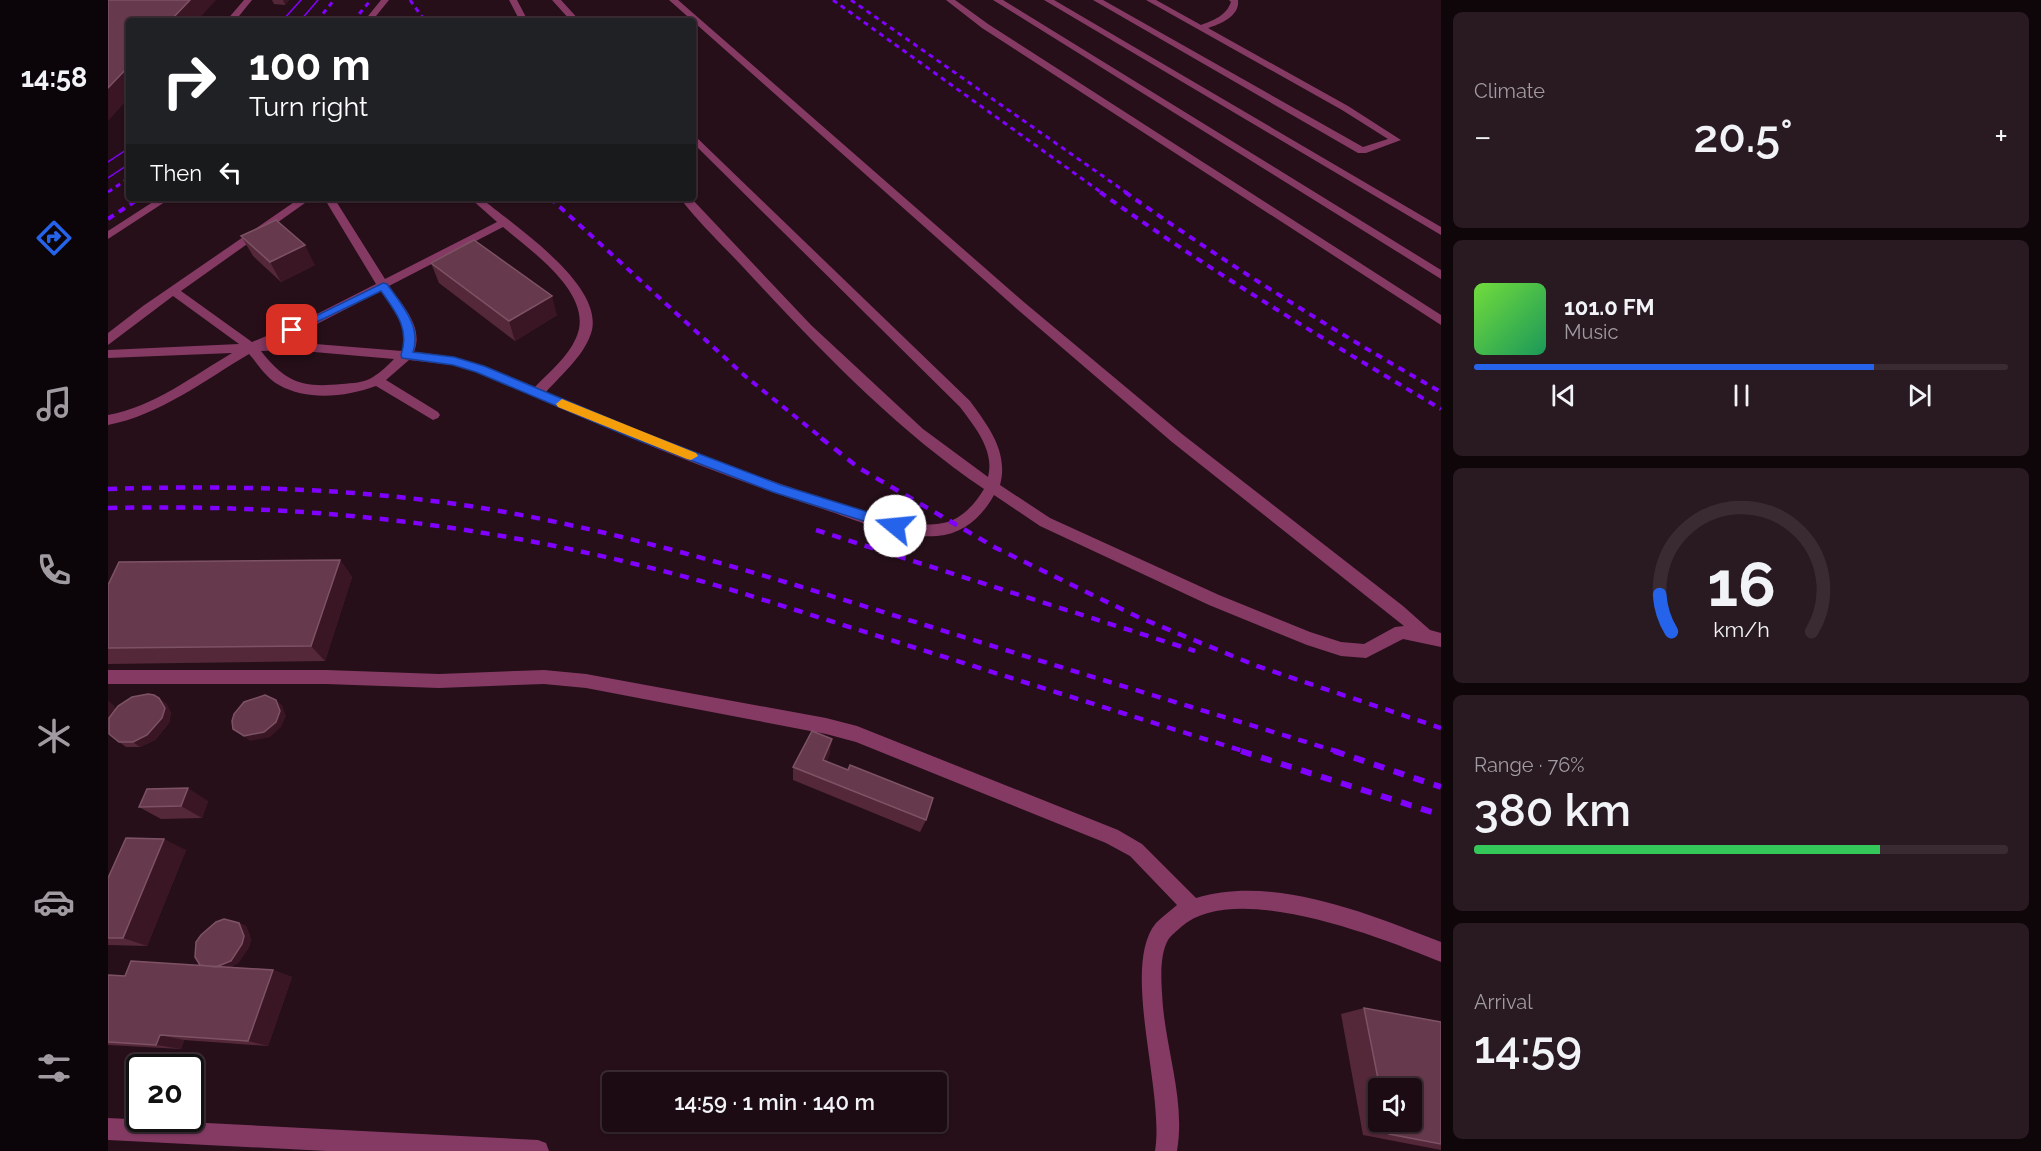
<!DOCTYPE html>
<meta charset="utf-8">
<style>
body{margin:0;font-family:Raleway,sans-serif;background:#291921;color:#f1f3f6;height:100vh;display:flex;flex-direction:column;font-size:22px;white-space:nowrap}
*{box-sizing:border-box;margin:0}
p{font-size:20px;color:#a09ba0}
.icon{flex:none;width:33px;height:33px;fill:none;stroke:currentColor;stroke-width:2;stroke-linecap:round;stroke-linejoin:round}
.map{position:relative;flex:1;overflow:hidden}
.side{display:flex;flex-direction:column;gap:12px;padding:12px;background:#0f060a;width:600px}
.side>*{flex:none}
.banner{position:absolute;left:18px;top:18px;width:570px;height:183px;border-radius:6px;box-shadow:0 2px 4px #0004,0 0 0 2px #3a2b33;background:#202124;color:#fff;overflow:hidden}
.fabs{position:absolute;left:1260px;top:1078px;display:grid;gap:12px}
.fabs a{display:grid;place-items:center;width:54px;height:54px;border-radius:6px;background:#1c0b13;box-shadow:0 2px 4px #0004,0 0 0 2px #3a2b33;font-size:30px}
.speed{position:absolute;left:18px;top:1054px;display:flex;gap:12px;font-size:30px;font-weight:700;text-align:center}
.speed>*{display:grid;place-content:center;width:78px;height:78px;border-radius:50%;background:#1c0b13;box-shadow:0 2px 4px #0004,0 0 0 2px #3a2b33;line-height:1}
.speed .limit{border:3px solid #111;border-radius:9px;background:#fff;color:#111}
.pin{position:absolute;display:grid;place-items:center;width:51px;height:51px;color:#fff;margin:-26px;border-radius:12px;box-shadow:0 3px 9px #0006}
.me{position:absolute;width:66px;margin:-33px;rotate:287deg;stroke-linejoin:round;filter:drop-shadow(0 0 4px #0008)}
.turn{display:flex;align-items:center;gap:21px;height:126px;padding:0 24px;font-size:27px}
.turn .icon{width:78px;height:78px;stroke-width:2.5}
.turn b{display:block;font-size:42px;line-height:51px}
.then{display:flex;align-items:center;height:57px;padding:0 24px;background:#0003;gap:12px;font-size:22px}
.big{font-size:45px;font-weight:600;line-height:1.1}
.side .tile{flex:1;display:flex;flex-direction:column;justify-content:center;gap:9px;min-width:0;padding:0 21px;border-radius:9px;background:#291921}
.side .dial{align-items:center;gap:0}
.dial svg{height:156px;overflow:visible;fill:none;stroke:#3a2b33;stroke-width:7;stroke-linecap:round;text-anchor:middle}
.dial text{fill:#f1f3f6;stroke:none}
.song{display:flex;align-items:center;gap:18px}
.cover{width:72px;height:72px;border-radius:9px;background:linear-gradient(135deg,hsl(100 70% 55%),hsl(150 70% 35%))}
.played{height:6px;border-radius:3px;background:linear-gradient(90deg,#2563eb 75%,#3a2b33 75%)}
.keys{display:flex;justify-content:space-around;direction:ltr}
.heat{display:flex;justify-content:space-between;align-items:center;font-size:33px;direction:ltr}
.charge{height:9px;border-radius:4px;background:linear-gradient(90deg,#34c759 76%,#3a2b33 0)}
.trip{position:absolute;left:494px;top:1072px;width:345px;height:60px;border-radius:6px;background:#1c0b13;box-shadow:0 2px 4px #0004,0 0 0 2px #3a2b33;font-weight:600;line-height:60px;text-align:center}
main{display:flex;flex:1;min-height:0}
.dock{display:flex;flex-direction:column;width:108px;justify-content:space-around;align-items:center;background:#0b0408;color:#a09ba0}
.dock .icon{width:42px;height:42px}
.dock .current{color:#2563eb}
.dock b{font-size:27px;color:#f1f3f6}
.map>svg:first-child{display:block}
</style>
<main>
<nav class="dock">
<b>14:58</b>
<svg class="icon current" aria-label="directions" viewBox="0 0 24 24"><path d="M12 3l9 9-9 9-9-9zM9 14v-3h6M13 9l2 2-2 2"/></svg>
<svg class="icon" aria-label="music" viewBox="0 0 24 24"><path d="M9 18V5l10-2v13"/><circle cx="6" cy="18" r="3"/><circle cx="16" cy="16" r="3"/></svg>
<svg class="icon" aria-label="phone" viewBox="0 0 24 24"><path d="M5 4h4l2 5-3 2q2 4 5 5l2-3 5 2v4C11 20 4 13 5 4z"/></svg>
<svg class="icon" aria-label="climate" viewBox="0 0 24 24"><path d="M12 3v18M4 7l16 10M4 17L20 7"/></svg>
<svg class="icon" aria-label="car" viewBox="0 0 24 24"><path d="M5 17H2v-5l4-1 3-4h7l3 4 3 1v5h-3M9 17h6M6 11h13"/><circle cx="7" cy="17" r="2"/><circle cx="17" cy="17" r="2"/></svg>
<svg class="icon" aria-label="filters" viewBox="0 0 24 24"><path d="M4 7h16M4 17h16"/><circle cx="9" cy="7" r="2"/><circle cx="15" cy="17" r="2"/></svg>
</nav>
<div class="map">
<svg width="1333" height="1151" viewBox="0 0 1333 1151">
<rect width="100%" height="100%" fill="#260f19"/>
<g fill="none" stroke-linecap="round" stroke-linejoin="round">
<!-- minor -->
<path fill="#853a64" fill-rule="evenodd" d="M136 0H144L127 21H118Z
M273 0H281L264 21H256Z
M401 0H409L420 21H412Z
M444 0H453L472 21H463Z
M561 0H570L917 303 1074 434 1295 606 1322 630 1333 633V647L1295 639 1258 658 1233 656 1199 645 1101 605 932 526 886 495C874 517 855 534 829 536 790 539 751 521 715 509 596 471 482 421 368 372L345 365 301 360 278 380 330 412 332 415 330 418 325 420 268 386C238 397 199 401 171 385 158 378 150 364 141 354 97 380 52 415 0 425V415C45 407 85 376 124 353L0 358V350L131 344 65 296 0 345V333L35 306 192 198H204L73 291 144 342 201 318 268 284 216 198H226L277 279 389 222 362 198H373C405 225 494 283 484 330 478 354 454 374 438 392 532 432 626 470 724 501 759 512 798 530 835 523 853 520 867 504 876 489 791 432 715 353 646 279 622 252 594 227 572 198H583L703 325 815 429 880 477C887 451 867 427 852 407L585 143V134L862 401C880 426 901 452 892 485L942 518 1111 595 1202 632 1233 642 1256 644 1287 627 1296 626 1064 442 909 309ZM395 227C423 251 488 295 468 338 460 357 441 372 427 387 387 370 349 355 306 352 316 327 295 306 281 286ZM273 291C285 309 303 328 294 351L183 342 165 343 209 324ZM183 350 286 359C280 365 273 372 265 377 256 383 244 383 234 384 195 388 178 383 153 351Z
M838 0H847L880 24 1333 315V325L874 28Z
M885 0H895L1333 270V279Z
M936 0H946L1333 227V235Z
M985 0H995L1255 147 1280 139 1234 110 1038 0H1048L1093 25C1106 20 1118 16 1123 2L1121 0H1130C1132 16 1113 24 1100 28L1240 106 1293 140 1258 153H1250Z
M51 198H63L0 239V231Z
M0 670H218L331 674 436 670 478 674 718 718 749 726 1010 830 1034 844 1088 898C1165 874 1261 914 1333 942V962C1274 938 1127 879 1073 927 1069 931 1063 935 1060 940 1052 954 1053 977 1054 993 1056 1046 1078 1098 1069 1151H1047C1057 1092 1012 966 1048 923 1054 917 1062 911 1069 905L1022 856 998 843 748 742 718 734 478 688 436 684 331 688 218 684H0Z
M0 1118 430 1140 438 1143 441 1151H219L0 1140Z"/>
<!-- tram -->
<path stroke="#8101fe" stroke-width="1.5" d="M174 21 193 0
M192 21 210 0
M0 162 21 148
M0 178 21 164"/>
<!-- rail-far3 -->
<path stroke="#8101fe" stroke-width="3" stroke-dasharray="5 4.5" stroke-linecap="butt" d="M302 0 317 21
M725 0 994 193
M743 0 1019 193
M209 21 226 0
M245 21 263 0
M0 192 21 178"/>
<!-- rail-far2 -->
<path stroke="#8101fe" stroke-width="4" stroke-dasharray="7 6" stroke-linecap="butt" d="M992 192C1102 271 1217 340 1333 409
M1017 192C1119 264 1224 330 1333 392
M442 198 637 376 715 439
M0 219 32 198"/>
<!-- rail-far1 -->
<path stroke="#8101fe" stroke-width="4.5" stroke-dasharray="9 8" stroke-linecap="butt" d="M713 438 751 468 888 548 1030 617 1149 666 1333 728
M0 489C125 485 250 488 374 508 525 533 672 580 817 625 955 668 1093 710 1231 752
M0 508C219 503 410 528 621 589L1138 752
M708 530 1087 651"/>
<!-- rail -->
<path stroke="#8101fe" stroke-width="6" stroke-dasharray="11 10" stroke-linecap="butt" d="M1133 751 1333 815
M1226 751 1333 787"/>
</g>
<!-- wall -->
<path fill="#542839" fill-rule="evenodd" d="M164 0H181L177 5 166 4Z
M133 236 207 265 173 282 145 256Z
M323 263 449 315 407 341 331 283Z
M232 560 244 577 217 661 0 664V585Z
M0 701 6 706 7 711 58 703 63 713 61 723 47 740 32 747H18L11 742 1 728 0 730Z
M722 753 718 762 818 820 812 832 685 780V767Z
M100 801 94 818 53 819 31 807Z
M78 850 39 946 0 945V878Z
M131 923 138 926 143 939 141 947 130 963 120 968 165 970 184 977 160 1046 76 1040 73 1049 0 1045V975L17 976 93 966Z
M1256 1008 1333 1022V1150L1255 1135 1233 1014ZM1270 1089H1304V1122H1270Z"/>
<!-- shaded-wall -->
<path fill="#3a1624" d="M82 0H108L89 21H62Z
M175 0H181L177 5Z
M21 66V98L0 121V88Z
M197 245 207 265 173 282 162 262Z
M444 296 449 315 407 341 401 321Z
M232 560 244 577 217 661 203 646Z
M51 698 58 703 63 713 61 723 47 740 32 747 25 742Z
M168 700 174 705 178 716 173 727 162 737 142 741 136 736Z
M0 701 6 706 7 717 0 730Z
M724 739 722 753 713 774 715 760Z
M80 788 100 801 94 818 73 806Z
M56 839 78 850 39 946 15 938Z
M131 923 138 926 143 939 141 947 130 963 113 971 105 968Z
M165 970 184 977 160 1046 140 1041Z
M52 1035 76 1040 73 1049 48 1045Z"/>
<!-- building -->
<path fill="#663a4c" stroke="#7e5265" stroke-width="1.5" d="M0 0H82L62 21H21V66L0 88Z
M168 220 197 245 162 262 133 236Z
M366 240 444 296 401 321 323 263Z
M232 560 203 646 0 648V585L11 562Z
M40 694 46 695 51 698 57 708 54 718 39 735 25 742H11L1 734V718L10 706 24 697Z
M157 695 168 700 172 711 168 722 156 732 136 736 125 729 124 721 126 714 136 702Z
M704 731 724 739 715 760 740 770 742 765 825 798 818 820 685 767Z
M80 788 73 806 31 807 39 789Z
M18 838 56 839 15 938H0V878Z
M116 919 131 923 136 936 134 944 123 961 108 967 92 965 87 957 88 942 93 935 108 922Z
M23 961 165 970 140 1041 52 1035 48 1045 0 1042V975L17 976Z
M1256 1008 1333 1022V1144L1281 1134 1279 1122H1304V1089H1272Z"/>
<!-- route -->
<path fill="#2563eb" stroke="#184099" stroke-width="1.5" d="M275 283 279 284C293 304 314 326 305 352L346 357 376 366 531 431 673 485 792 522 794 526 787 531 665 492 522 437 368 372 345 365 294 358 293 355C302 329 288 312 273 291L188 332 184 333 179 330Z"/>
<!-- slow -->
<path fill="#f59e0b" d="M454 399 588 453 590 456 583 460 579 459 450 407 448 404Z"/>
</svg>
<div class="fabs">
<a><svg class="icon" aria-label="sound" viewBox="0 0 24 24"><path d="M4 9h4l5-4v14l-5-4H4zM17 9q2 3 0 6"/></svg></a>
</div>
<div class="speed"><div class="limit">20</div></div>
<div class="pin" style="left:184px;top:330px;background:#d93025"><svg class="icon" aria-label="arrive" viewBox="0 0 24 24"><path d="M6 21V4h12l-3 4 3 4H6"/></svg></div>
<svg class="me" style="left:787px;top:526px" viewBox="-20 -20 40 40"><circle r="19" fill="#fff"/><path d="M0-13L10 11 0 6-10 11z" fill="#2563eb"/></svg>
<div class="trip">14:59 · 1 min · 140 m</div>
<div class="banner">
<div class="turn"><svg class="icon" aria-label="right" viewBox="0 0 24 24"><path d="M7 20v-9h11M14 6l5 5-5 5"/></svg><div><b>100 m</b>Turn right</div></div>
<div class="then">Then<svg class="icon" aria-label="left" viewBox="0 0 24 24"><path d="M17 20v-9H6M10 6l-5 5 5 5"/></svg></div>
</div>
</div>
<section class="side">
<div class="tile"><p>Climate</p>
<div class="heat"><a>−</a><b class="big">20.5°</b><a>+</a></div>
</div>
<div class="tile">
<div class="song"><i class="cover"></i><div><b>101.0 FM</b><p>Music</p></div></div>
<div class="played"></div>
<div class="keys"><svg class="icon" aria-label="previous" viewBox="0 0 24 24"><path d="M18 5L8 12l10 7zM5 5v14"/></svg><svg class="icon" aria-label="pause" viewBox="0 0 24 24"><path d="M8 5v14M16 5v14"/></svg><svg class="icon" aria-label="next" viewBox="0 0 24 24"><path d="M6 5l10 7-10 7zM19 5v14"/></svg></div>
</div>
<div class="tile dial"><svg viewBox="0 0 100 80">
<path d="M14 69A42 42 0 1 1 86 69"/>
<path d="M14 69A42 42 0 0 1 8 50" stroke="#2563eb"/>
<text x="50" y="56" font-size="32" font-weight="700">16</text>
<text x="50" y="72" font-size="11">km/h</text>
</svg></div>
<div class="tile"><p>Range · 76%</p><b class="big">380 km</b><div class="charge"></div></div>
<div class="tile"><p>Arrival</p><b class="big">14:59</b></div>
</section>
</main>
